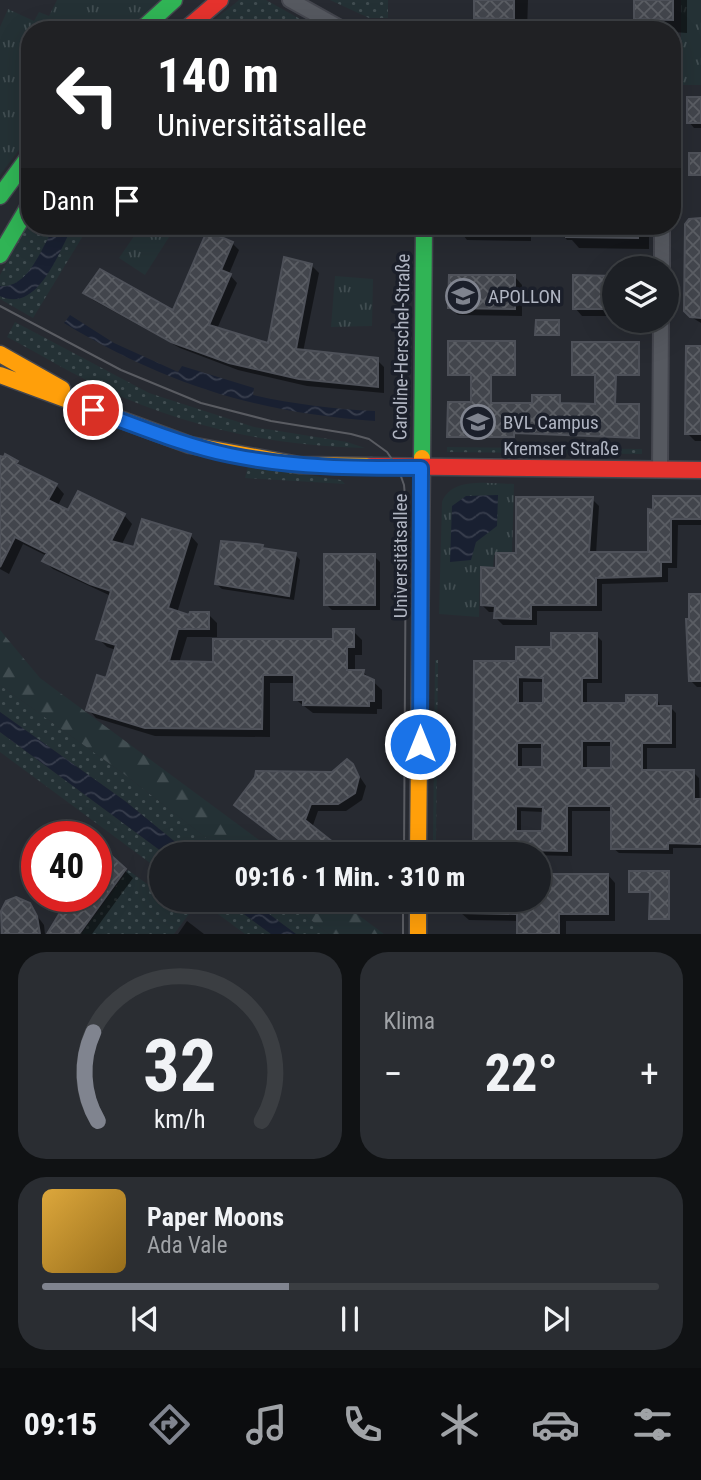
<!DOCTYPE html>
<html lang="de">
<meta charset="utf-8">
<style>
body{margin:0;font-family:"Roboto Condensed",sans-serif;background:#2a2d32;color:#f1f3f6;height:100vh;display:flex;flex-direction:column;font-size:26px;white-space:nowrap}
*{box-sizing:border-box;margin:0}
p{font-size:23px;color:#a0a3a7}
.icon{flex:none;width:38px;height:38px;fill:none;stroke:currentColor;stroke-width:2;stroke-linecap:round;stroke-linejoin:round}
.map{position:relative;height:934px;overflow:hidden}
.side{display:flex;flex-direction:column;gap:18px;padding:18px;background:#101214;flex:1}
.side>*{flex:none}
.top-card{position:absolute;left:21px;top:21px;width:660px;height:214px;border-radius:28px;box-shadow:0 7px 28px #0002,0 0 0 2px #3b3e42;background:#202124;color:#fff;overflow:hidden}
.tools{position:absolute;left:602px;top:256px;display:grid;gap:14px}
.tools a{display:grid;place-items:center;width:77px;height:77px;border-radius:50%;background:#1d2025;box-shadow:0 7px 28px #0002,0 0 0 2px #3b3e42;font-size:35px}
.speed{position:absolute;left:21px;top:821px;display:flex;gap:14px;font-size:35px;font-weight:700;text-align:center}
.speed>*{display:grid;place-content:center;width:91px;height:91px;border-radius:50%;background:#1d2025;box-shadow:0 7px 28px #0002,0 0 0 2px #3b3e42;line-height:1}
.speed .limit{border:10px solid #d22;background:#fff;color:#111}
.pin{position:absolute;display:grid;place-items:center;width:60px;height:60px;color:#fff;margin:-30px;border:4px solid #fff;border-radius:50%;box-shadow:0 2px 7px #0007}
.me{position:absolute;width:77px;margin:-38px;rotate:0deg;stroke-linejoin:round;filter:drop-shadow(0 0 5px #0008)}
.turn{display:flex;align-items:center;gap:24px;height:147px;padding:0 21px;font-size:32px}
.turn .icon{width:91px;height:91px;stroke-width:2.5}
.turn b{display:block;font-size:49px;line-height:60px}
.then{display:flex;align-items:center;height:66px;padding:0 21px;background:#0003;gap:14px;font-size:26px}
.big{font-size:52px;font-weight:800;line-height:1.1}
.side .card{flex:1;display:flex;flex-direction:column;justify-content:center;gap:10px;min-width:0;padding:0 24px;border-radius:28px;background:#2a2d32}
.side .dial{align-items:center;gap:0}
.dial svg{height:182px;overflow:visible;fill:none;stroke:#3b3e42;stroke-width:7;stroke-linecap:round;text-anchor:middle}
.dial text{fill:#f1f3f6;stroke:none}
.song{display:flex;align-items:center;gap:21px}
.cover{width:84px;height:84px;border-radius:10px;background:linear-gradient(135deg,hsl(40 70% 55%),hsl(40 70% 35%))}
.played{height:7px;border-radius:4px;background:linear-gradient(90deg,#80848f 40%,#3b3e42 40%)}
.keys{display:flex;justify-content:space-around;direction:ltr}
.heat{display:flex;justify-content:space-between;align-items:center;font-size:38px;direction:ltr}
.side .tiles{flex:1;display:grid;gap:18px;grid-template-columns:1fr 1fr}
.card:last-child{grid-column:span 2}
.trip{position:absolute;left:149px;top:842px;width:402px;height:70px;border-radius:35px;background:#1d2025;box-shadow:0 7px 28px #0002,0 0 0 2px #3b3e42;font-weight:800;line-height:70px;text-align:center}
.dock{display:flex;height:112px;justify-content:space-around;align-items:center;background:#0c0d0f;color:#a0a3a7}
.dock .icon{width:49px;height:49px}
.dock .on{color:#80848f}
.dock b{font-size:32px;color:#f1f3f6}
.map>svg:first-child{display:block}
</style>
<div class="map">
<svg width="701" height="934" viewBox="0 0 701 934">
<defs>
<pattern id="grass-dots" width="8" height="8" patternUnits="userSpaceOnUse" patternTransform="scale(1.75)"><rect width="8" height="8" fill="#243135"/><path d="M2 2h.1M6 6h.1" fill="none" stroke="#414d51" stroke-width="1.8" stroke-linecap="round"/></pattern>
<pattern id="forest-firs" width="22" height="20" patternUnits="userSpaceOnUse" patternTransform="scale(1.75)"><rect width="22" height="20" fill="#243135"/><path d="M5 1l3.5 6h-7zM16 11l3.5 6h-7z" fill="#414d51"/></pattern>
<pattern id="park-tufts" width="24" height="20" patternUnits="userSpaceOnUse" patternTransform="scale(1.75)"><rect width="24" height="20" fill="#243135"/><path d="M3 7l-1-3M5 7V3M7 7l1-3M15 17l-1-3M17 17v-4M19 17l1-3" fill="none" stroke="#414d51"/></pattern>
<pattern id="water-waves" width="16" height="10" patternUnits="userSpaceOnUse" patternTransform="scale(1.75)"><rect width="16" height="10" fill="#192031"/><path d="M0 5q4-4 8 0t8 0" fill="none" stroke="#383e4d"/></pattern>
<pattern id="building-cross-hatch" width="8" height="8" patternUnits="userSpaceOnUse" patternTransform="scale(1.75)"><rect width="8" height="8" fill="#42454c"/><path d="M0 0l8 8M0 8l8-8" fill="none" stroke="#5b5e64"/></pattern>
</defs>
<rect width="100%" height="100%" fill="#272a31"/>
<!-- grass -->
<path fill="url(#grass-dots)" d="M239 0H266L320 30H202Z
M330 0H388V18H369Z
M436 26 634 28 436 29Z
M30 221V226H89L33 318 0 299V275Z
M15 322 149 393 254 427 347 442 365 448C274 446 190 428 106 390 72 374 40 354 7 337Z
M447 447 642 449V454L447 452Z
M248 466 341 480 345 484 245 478Z
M435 660H438L436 842H433Z
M0 685 124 774 227 854H190L125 801 0 712Z
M0 732 165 854H161V871L0 752Z
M128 870 161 894V900H168L189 914 174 934H81Z
M199 900H225L271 934H245Z
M250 900H285L329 934H296Z"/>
<!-- forest -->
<path fill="url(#forest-firs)" d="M0 630 40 678 278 854H227L124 774 0 685Z
M285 900H338L384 934H329Z"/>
<!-- park -->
<path fill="url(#park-tufts)" d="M57 0H161L126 30H30V135L0 175V27L8 9 34 21 39 12 49 16Z
M681 0H701V85H679C673 77 676 71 681 64Z
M141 226H176L145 275 119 258Z
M335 276 373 279 372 326 331 327Z
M514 484 512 555H494L493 567H480L479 617 439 614 442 502C452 476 490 484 514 484Z"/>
<!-- water -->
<path fill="url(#water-waves)" d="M55 226H73C59 251 38 314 0 296V286C29 289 42 246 55 226Z
M70 315 114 343 178 372 182 366 254 388 253 395C293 404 333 409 375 411V421C258 413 165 384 64 323Z
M498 495 497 526 476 542 471 560 450 562 452 506 466 496Z
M0 712 125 801 190 854H165L0 732Z
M225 900H250L296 934H271Z"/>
<!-- shadow -->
<path fill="#0007" fill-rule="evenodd" d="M476 0H528L527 30H488L476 18Z
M636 0H687V33L647 30 635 19Z
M701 99V128H694L689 122Z
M701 220V323L688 315Z
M456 226H531V241L467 240Z
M555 226H649V249L579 248 572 240H567Z
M232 243 239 250 229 274 237 283 217 329 269 346 311 265 319 273 303 352 377 360 384 367V393L307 386 238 370 180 348 93 300 86 293 174 312Z
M515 277 522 285V316L458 315 450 307Z
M575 277 614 278V316H582L575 308Z
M514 343 515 376 492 375V404L534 405 560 397 561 404 596 406 597 376 574 375 638 344 639 376H616V406L640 407 639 438 515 433 514 438 450 437 473 404V376L449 374Z
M701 348V441H695L687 433Z
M0 458 16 462 24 469 56 485 64 494 57 507 68 513 124 515 132 524 121 546 135 550 190 535 198 544 177 613 190 617 208 614 217 623V637H187L179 663 215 664 335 641 353 631 362 640V655H355V672H363L382 690V709H377V714L313 713 295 699 296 683H270V737L155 736 96 718 88 709 107 680 116 650 107 647 98 638 111 596 53 569 44 561 47 556 23 544 9 574 0 569Z
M701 498V525H678L677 568H668V582L602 584V611H537V625H503L496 618V612H489L482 605 497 569 592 499 599 506 596 554H650V511Z
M262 546 265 550 295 554 300 560 294 600 222 589 216 584Z
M374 556 380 562V610H332L326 604Z
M701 595V687H697L690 680 691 621Z
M596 635 602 641V683H587V705H627L656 697 661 707H670L676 713V748H647V772H693L699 778 701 848H673V854L619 853 613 848V811H572V856L480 854 474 848 517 663ZM523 682H545V705H523ZM587 746H613V770L587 769ZM522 748H544V769H522ZM521 811 544 812V833L521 832Z
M352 765 366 786 362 800 346 811H318L312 828 345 854H298L236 805Z
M104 852 133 878 92 934H50L72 896H96Z
M669 872V920L652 919V892L631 891Z
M539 875H608L615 883V921H566V934H519V921L469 920 461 913V900H539Z
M29 905 44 925 45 934H4Z
M187 921 204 934H178Z"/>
<!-- building -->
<path fill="url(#building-cross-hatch)" stroke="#4e5159" stroke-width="2" fill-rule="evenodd" d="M474 0H514V19L474 18Z
M634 0H673V20L634 19Z
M687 97H701V123H687Z
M689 153H701V175H689Z
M701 218V318L690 317 684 311 685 224 689 219Z
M566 226H638V238L566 237Z
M207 231 233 242 221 270 231 274 209 325 268 343 284 257 312 264 296 349 378 358V387L299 379 229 363 171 342 83 293 100 269 173 310Z
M449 275H515V309L448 308Z
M573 275 614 276V309H573Z
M536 320H559V335H535Z
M448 341H515V375H491V403H532V395H560V403L595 404V375H572V342H639V375H616L615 404H639V438L514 433V437H447L448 402H471V375H448Z
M686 346H701V434H685Z
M5 454 18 461 16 464 57 484 48 500 68 510 78 491 125 514 111 541 134 547 142 519 191 534 168 608 189 615 190 612H209V629H178L169 661 213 662V639H333V629H354V647H347V670H364L363 675 374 680V701H369V706L303 705V700H294V675H263L262 729 145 728 86 710 97 675 106 678 116 645 96 639 111 591 90 584 42 561 47 553 15 537 0 567V456L4 457Z
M653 496H701V519H671V562H661V576L596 578V605H531V619L494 618 495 606 481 605V567L496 568V553H516V497H593L589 552H648V509L653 510Z
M221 541 257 544 263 545 262 548 296 553 289 596 215 584Z
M324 554H375V605H324Z
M689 594H701V681H689L686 619H689Z
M551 633H597V678H582V703H626V695H657V706H671V743H642V770H694V799H701V844L668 843V849H611V806H567V851L473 849 474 661H516V647H551ZM518 677 543 678V703H518ZM582 741H611V768H582ZM517 743H542V767H517ZM516 806 543 807 542 831H516Z
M347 759 353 764 359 777 355 793 338 804H311L305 820 348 854H298L234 805 255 777 256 771 332 772Z
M104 849 126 869 79 934H47L70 896H96V860Z
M629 871H669V919H649L650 892H629Z
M550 874H608V914H559V934H517V914L460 913V900H539V879H550Z
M16 897 30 903 37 916 40 934H2L1 911 6 901Z"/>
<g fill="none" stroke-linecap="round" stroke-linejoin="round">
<!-- street casing -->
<g stroke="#44464e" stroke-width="18">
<path id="street" d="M290 0 344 30
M662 226V268
M660 469 661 320"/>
</g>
<!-- fast casing -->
<g stroke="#44464e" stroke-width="19">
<path id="fast" d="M141 30 174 0
M0 196 30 155
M0 255 30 204
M422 458 424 226"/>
</g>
<!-- slow casing -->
<g stroke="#44464e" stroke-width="19">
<path id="slow" d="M0 354 62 389
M0 375 190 445 299 465 371 466
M418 854 422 458
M418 900V934"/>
</g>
<!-- jam casing -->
<g stroke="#44464e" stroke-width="19">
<path id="jam" d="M185 30 220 0
M371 466 701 470"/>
</g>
<!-- street -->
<use href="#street" stroke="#565960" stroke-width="14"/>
<!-- fast -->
<use href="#fast" stroke="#30b455" stroke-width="16"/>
<!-- slow -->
<use href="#slow" stroke="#ff9f0a" stroke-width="16"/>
<!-- jam -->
<use href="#jam" stroke="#e5322d" stroke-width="16"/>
<!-- tram -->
<path stroke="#5a5c62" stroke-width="2" d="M0 306 121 370 201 403 271 421 351 434 369 439 387 452 398 468 404 485 406 507 404 854
M403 934V900"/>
</g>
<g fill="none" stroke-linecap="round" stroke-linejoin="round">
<!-- route casing -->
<g stroke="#114b97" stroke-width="18">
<path id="route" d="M93 410C138 426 182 445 230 455 293 468 357 468 421 468L420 744"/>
</g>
<!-- route -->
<use href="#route" stroke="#1a73e8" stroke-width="12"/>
</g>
<!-- icons -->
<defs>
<g id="university-ring" transform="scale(1.75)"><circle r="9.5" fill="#1b1f2a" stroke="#80848f" stroke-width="1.5"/><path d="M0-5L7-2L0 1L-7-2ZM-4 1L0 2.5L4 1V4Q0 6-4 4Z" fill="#80848f"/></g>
</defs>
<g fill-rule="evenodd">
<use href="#university-ring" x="463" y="296"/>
<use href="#university-ring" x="478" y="422"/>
</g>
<g text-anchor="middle" stroke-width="7" stroke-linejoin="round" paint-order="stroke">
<!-- poi labels -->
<g font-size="19" fill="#b0b5c2" stroke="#1b1f2a" text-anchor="start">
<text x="488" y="303">APOLLON</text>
<text x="503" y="429">BVL Campus</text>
</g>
<!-- street labels -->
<g font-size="19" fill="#b0b5c2" stroke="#1b1f2a">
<text transform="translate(401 347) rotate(-89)" y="7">Caroline-Herschel-Straße</text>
<text x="561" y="455">Kremser Straße</text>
<text transform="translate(400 556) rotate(-90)" y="7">Universitätsallee</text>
</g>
</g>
</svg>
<div class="tools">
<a><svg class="icon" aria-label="layers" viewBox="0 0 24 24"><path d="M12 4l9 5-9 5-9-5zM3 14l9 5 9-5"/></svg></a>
</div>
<div class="speed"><div class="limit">40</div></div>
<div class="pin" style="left:93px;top:410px;background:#d93025"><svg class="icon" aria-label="arrive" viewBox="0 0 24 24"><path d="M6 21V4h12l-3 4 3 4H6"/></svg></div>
<svg class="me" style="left:420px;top:744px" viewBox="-20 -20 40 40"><circle r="17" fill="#1a73e8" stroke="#fff" stroke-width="3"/><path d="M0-11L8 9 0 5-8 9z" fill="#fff"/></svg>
<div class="trip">09:16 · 1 Min. · 310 m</div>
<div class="top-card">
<div class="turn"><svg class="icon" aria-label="left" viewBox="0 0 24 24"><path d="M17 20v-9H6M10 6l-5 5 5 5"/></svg><div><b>140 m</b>Universitätsallee</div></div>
<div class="then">Dann<svg class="icon" aria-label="arrive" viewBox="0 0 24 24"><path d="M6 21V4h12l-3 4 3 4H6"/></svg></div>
</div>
</div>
<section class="side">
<div class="tiles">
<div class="card dial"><svg viewBox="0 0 100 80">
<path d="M14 69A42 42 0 1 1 86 69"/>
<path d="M14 69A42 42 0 0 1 12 30" stroke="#80848f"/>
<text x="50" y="56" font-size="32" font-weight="700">32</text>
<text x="50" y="72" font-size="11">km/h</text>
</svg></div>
<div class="card"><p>Klima</p>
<div class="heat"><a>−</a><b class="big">22°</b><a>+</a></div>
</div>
<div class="card">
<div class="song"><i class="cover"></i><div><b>Paper Moons</b><p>Ada Vale</p></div></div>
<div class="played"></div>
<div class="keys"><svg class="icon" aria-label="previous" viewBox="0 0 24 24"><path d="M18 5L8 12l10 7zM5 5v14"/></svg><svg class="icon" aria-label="pause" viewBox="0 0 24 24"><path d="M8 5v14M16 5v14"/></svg><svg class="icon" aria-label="next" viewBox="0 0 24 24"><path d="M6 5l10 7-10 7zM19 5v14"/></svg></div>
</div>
</div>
</section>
<nav class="dock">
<b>09:15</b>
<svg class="icon on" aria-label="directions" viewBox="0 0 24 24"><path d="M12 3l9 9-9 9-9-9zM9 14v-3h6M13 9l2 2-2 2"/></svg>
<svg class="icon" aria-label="music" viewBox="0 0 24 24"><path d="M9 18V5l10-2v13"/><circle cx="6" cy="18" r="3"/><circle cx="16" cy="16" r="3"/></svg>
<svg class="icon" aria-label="phone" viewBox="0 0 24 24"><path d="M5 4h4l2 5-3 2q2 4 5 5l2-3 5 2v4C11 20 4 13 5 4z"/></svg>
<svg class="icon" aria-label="climate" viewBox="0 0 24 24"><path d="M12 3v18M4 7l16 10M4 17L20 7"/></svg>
<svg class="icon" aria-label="car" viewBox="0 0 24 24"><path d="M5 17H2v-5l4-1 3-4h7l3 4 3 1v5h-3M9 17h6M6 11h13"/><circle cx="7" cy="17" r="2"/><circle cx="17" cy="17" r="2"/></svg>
<svg class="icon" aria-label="filters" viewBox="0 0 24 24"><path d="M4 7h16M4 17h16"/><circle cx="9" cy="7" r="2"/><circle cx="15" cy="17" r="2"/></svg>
</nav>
